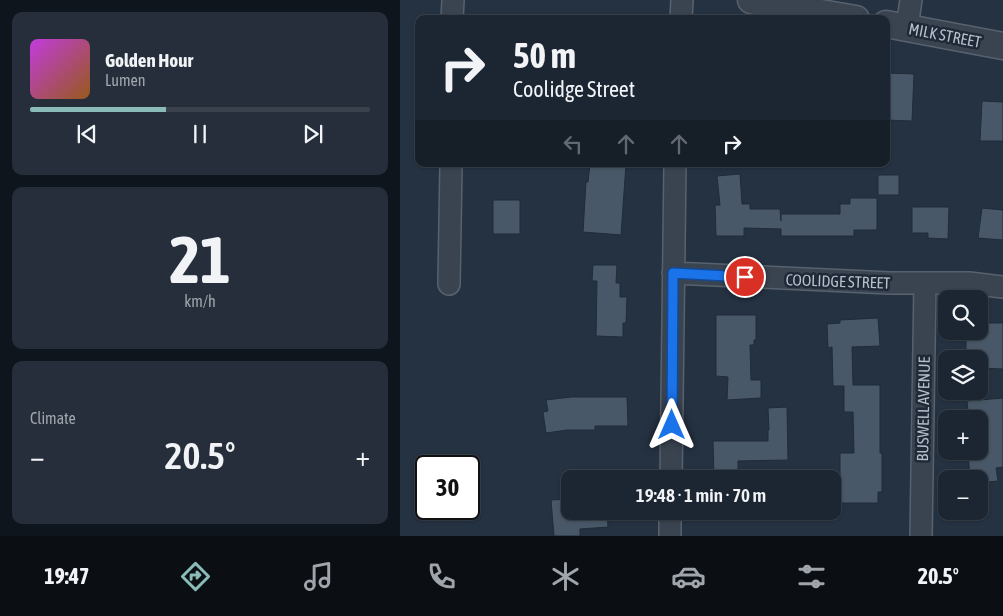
<!DOCTYPE html>
<meta charset="utf-8">
<style>
body{margin:0;font-family:"Asap Condensed",sans-serif;background:#252e3a;color:#f1f3f6;height:100vh;display:flex;flex-direction:column;font-size:19px;white-space:nowrap}
*{box-sizing:border-box;margin:0}
p{font-size:16px;color:#a0a5ac}
.icon{flex:none;width:28px;height:28px;fill:none;stroke:currentColor;stroke-width:2;stroke-linecap:round;stroke-linejoin:round}
.map{position:relative;flex:1;overflow:hidden}
.drawer{display:flex;flex-direction:column;gap:12px;padding:12px;background:#0f151c;width:400px}
.drawer>*{flex:none}
.top-card{position:absolute;left:15px;top:15px;width:475px;height:152px;border-radius:10px;box-shadow:0 1px 4px #0004,0 0 0 1px #3a434d;background:#1c2632;color:#f1f3f6;overflow:hidden}
.controls{position:absolute;left:538px;top:290px;display:grid;gap:10px}
.controls a{display:grid;place-items:center;width:50px;height:50px;border-radius:10px;background:#1c2632;box-shadow:0 1px 4px #0004,0 0 0 1px #3a434d;font-size:25px}
.speed{position:absolute;left:15px;top:455px;display:flex;gap:10px;font-size:25px;font-weight:700;text-align:center}
.speed>*{display:grid;place-content:center;width:65px;height:65px;border-radius:50%;background:#1c2632;box-shadow:0 1px 4px #0004,0 0 0 1px #3a434d;line-height:1}
.speed .limit{border:2px solid #111;border-radius:8px;background:#fff;color:#111}
.pin{position:absolute;display:grid;place-items:center;width:42px;height:42px;color:#fff;margin:-21px;border:2px solid #fff;border-radius:50%;box-shadow:0 1px 5px #0007}
.me{position:absolute;width:55px;margin:-28px;rotate:0deg;stroke-linejoin:round;filter:drop-shadow(0 0 4px #0008)}
.turn{display:flex;align-items:center;gap:18px;height:105px;padding:0 15px;font-size:22px}
.turn .icon{width:65px;height:65px;stroke-width:2.5}
.turn b{display:block;font-size:35px;line-height:42px}
.lanes{display:flex;align-items:center;height:48px;padding:0 15px;background:#0003;justify-content:center;gap:25px;direction:ltr}
.lanes .off{opacity:.35}
.big{font-size:38px;font-weight:600;line-height:1.1}
.drawer .widget{flex:1;display:flex;flex-direction:column;justify-content:center;gap:8px;min-width:0;padding:0 18px;border-radius:10px;background:#252e3a}
.drawer .dial{align-items:center;gap:0}
.dial b{font-size:65px;line-height:1}
.song{display:flex;align-items:center;gap:15px}
.cover{width:60px;height:60px;border-radius:8px;background:linear-gradient(135deg,hsl(290 70% 55%),hsl(30 70% 35%))}
.played{height:5px;border-radius:2px;background:linear-gradient(90deg,#8bbbb9 40%,#3a434d 40%)}
.keys{display:flex;justify-content:space-around;direction:ltr}
.heat{display:flex;justify-content:space-between;align-items:center;font-size:28px;direction:ltr}
.trip{position:absolute;left:161px;top:470px;width:280px;height:50px;border-radius:10px;background:#1c2632;box-shadow:0 1px 4px #0004,0 0 0 1px #3a434d;font-weight:600;line-height:50px;text-align:center}
.menu{display:flex;height:80px;justify-content:space-around;align-items:center;background:#0b0f14;color:#a0a5ac}
.menu .icon{width:35px;height:35px}
.menu .selected{color:#8bbbb9}
.menu b{font-size:22px;color:#f1f3f6}
main{display:flex;flex:1;min-height:0}
.map>svg:first-child{display:block}
</style>
<main>
<section class="drawer">
<div class="widget">
<div class="song"><i class="cover"></i><div><b>Golden Hour</b><p>Lumen</p></div></div>
<div class="played"></div>
<div class="keys"><svg class="icon" aria-label="previous" viewBox="0 0 24 24"><path d="M18 5L8 12l10 7zM5 5v14"/></svg><svg class="icon" aria-label="pause" viewBox="0 0 24 24"><path d="M8 5v14M16 5v14"/></svg><svg class="icon" aria-label="next" viewBox="0 0 24 24"><path d="M6 5l10 7-10 7zM19 5v14"/></svg></div>
</div>
<div class="widget dial"><b>21</b><p>km/h</p></div>
<div class="widget"><p>Climate</p>
<div class="heat"><a>−</a><b class="big">20.5°</b><a>+</a></div>
</div>
</section>
<div class="map">
<svg width="603" height="536" viewBox="0 0 603 536">
<rect width="100%" height="100%" fill="#253242"/>
<!-- building -->
<path fill="#495868" stroke="#212b39" d="M486 73 514 74 512 121 486 120Z
M582 101 603 102V141H580Z
M190 164H226L221 235 183 232 186 182H188Z
M340 174 342 204H350V209H380L381 221V214H440V204H450V198H477V230H454V236H381V229L344 228V236H316L315 205H320L317 176Z
M478 175H499V195H478Z
M93 200H120V234H93Z
M512 207H549L548 239 528 238V233H512Z
M582 208 603 210V240L578 238Z
M193 265H217L216 283H220V297H227L226 323H223V337L196 336 197 281H192Z
M316 315H356V340H354V345H350L351 380H361V398L327 400 328 377 316 376Z
M478 318 480 346 452 347 453 385H480V453H482V492H478V503H440V453H454L453 412H444V386H433L432 347 428 348 427 324 440 323V320Z
M579 323H603V369L579 368V359H566V340H571V331H579Z
M171 397H227L228 426H195V430H167L146 433 143 412 148 411 146 400Z
M603 398V467L596 468 598 481 579 483V479H570L568 451H579V419H569L567 401Z
M387 407 388 460 338 461V473H330V479H314L313 441H368V430H369L368 408Z
M168 499V504H170V511H207L208 527 180 529V536H154L151 500Z"/>
<g fill="none" stroke-linecap="round" stroke-linejoin="round">
<!-- minor casing -->
<g stroke="#58626f" stroke-width="24">
<path id="minor" d="M52 19 53 0
M281 19 282 0
M507 27 511 0
M273 273 490 283H569L603 287
M49 284 51 164
M271 479 275 164
M270 536V511
M521 536 525 283"/>
</g>
<!-- tertiary casing -->
<g stroke="#58626f" stroke-width="29">
<path id="tertiary" d="M351 0 379 6 456 19
M486 24 603 46"/>
</g>
<!-- minor -->
<use href="#minor" stroke="#3a4451" stroke-width="21"/>
<!-- tertiary -->
<use href="#tertiary" stroke="#3a4451" stroke-width="26"/>
</g>
<g fill="none" stroke-linecap="round" stroke-linejoin="round">
<!-- route casing -->
<g stroke="#114b97" stroke-width="12">
<path id="route" d="M272 425 273 273 345 277"/>
</g>
<!-- route -->
<use href="#route" stroke="#1a73e8" stroke-width="9"/>
</g>
<g text-anchor="middle" stroke-width="5" stroke-linejoin="round" paint-order="stroke">
<!-- street labels -->
<g font-size="16" fill="#b7bfcb" stroke="#1f2937">
<text transform="translate(545 35) rotate(11)" y="6">MILK STREET</text>
<text transform="translate(438 281) rotate(2)" y="6">COOLIDGE STREET</text>
<text transform="translate(523 409) rotate(-89)" y="6">BUSWELL AVENUE</text>
</g>
</g>
</svg>
<div class="controls">
<a><svg class="icon" aria-label="search" viewBox="0 0 24 24"><circle cx="10" cy="10" r="6"/><path d="M15 15l6 6"/></svg></a>
<a><svg class="icon" aria-label="layers" viewBox="0 0 24 24"><path d="M12 4l9 5-9 5-9-5zM3 14l9 5 9-5"/></svg></a>
<a>+</a>
<a>−</a>
</div>
<div class="speed"><div class="limit">30</div></div>
<div class="pin" style="left:345px;top:277px;background:#d93025"><svg class="icon" aria-label="arrive" viewBox="0 0 24 24"><path d="M6 21V4h12l-3 4 3 4H6"/></svg></div>
<svg class="me" style="left:272px;top:425px" viewBox="-20 -20 40 40"><path d="M0-17L14 15 0 8-14 15z" fill="#1a73e8" stroke="#fff" stroke-width="4"/></svg>
<div class="trip">19:48 · 1 min · 70 m</div>
<div class="top-card">
<div class="turn"><svg class="icon" aria-label="right" viewBox="0 0 24 24"><path d="M7 20v-9h11M14 6l5 5-5 5"/></svg><div><b>50 m</b>Coolidge Street</div></div>
<div class="lanes"><svg class="icon off" aria-label="left" viewBox="0 0 24 24"><path d="M17 20v-9H6M10 6l-5 5 5 5"/></svg><svg class="icon off" aria-label="ahead" viewBox="0 0 24 24"><path d="M12 20V5M6 11l6-6 6 6"/></svg><svg class="icon off" aria-label="ahead" viewBox="0 0 24 24"><path d="M12 20V5M6 11l6-6 6 6"/></svg><svg class="icon" aria-label="right" viewBox="0 0 24 24"><path d="M7 20v-9h11M14 6l5 5-5 5"/></svg></div>
</div>
</div>
</main>
<nav class="menu">
<b>19:47</b>
<svg class="icon selected" aria-label="directions" viewBox="0 0 24 24"><path d="M12 3l9 9-9 9-9-9zM9 14v-3h6M13 9l2 2-2 2"/></svg>
<svg class="icon" aria-label="music" viewBox="0 0 24 24"><path d="M9 18V5l10-2v13"/><circle cx="6" cy="18" r="3"/><circle cx="16" cy="16" r="3"/></svg>
<svg class="icon" aria-label="phone" viewBox="0 0 24 24"><path d="M5 4h4l2 5-3 2q2 4 5 5l2-3 5 2v4C11 20 4 13 5 4z"/></svg>
<svg class="icon" aria-label="climate" viewBox="0 0 24 24"><path d="M12 3v18M4 7l16 10M4 17L20 7"/></svg>
<svg class="icon" aria-label="car" viewBox="0 0 24 24"><path d="M5 17H2v-5l4-1 3-4h7l3 4 3 1v5h-3M9 17h6M6 11h13"/><circle cx="7" cy="17" r="2"/><circle cx="17" cy="17" r="2"/></svg>
<svg class="icon" aria-label="filters" viewBox="0 0 24 24"><path d="M4 7h16M4 17h16"/><circle cx="9" cy="7" r="2"/><circle cx="15" cy="17" r="2"/></svg>
<b>20.5°</b>
</nav>
